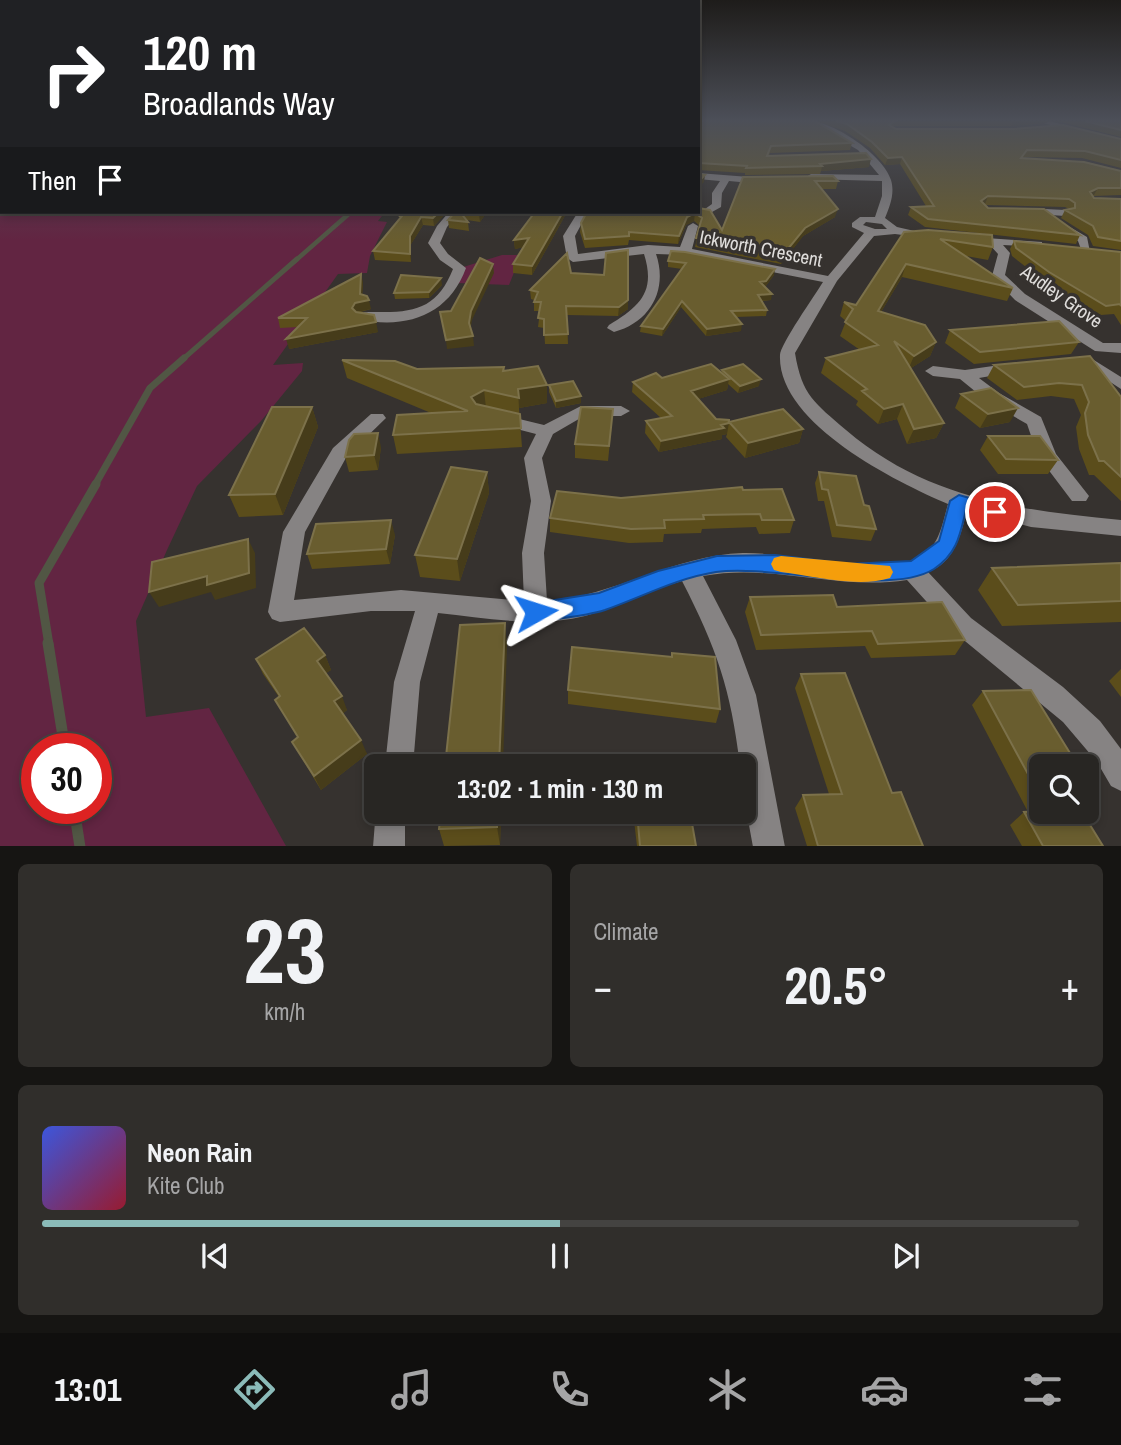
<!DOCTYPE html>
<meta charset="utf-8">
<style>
body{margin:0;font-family:"Archivo Narrow",sans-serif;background:#302e2b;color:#f1f3f6;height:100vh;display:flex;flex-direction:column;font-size:26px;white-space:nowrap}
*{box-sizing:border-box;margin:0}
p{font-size:23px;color:#a5a5a6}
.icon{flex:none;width:38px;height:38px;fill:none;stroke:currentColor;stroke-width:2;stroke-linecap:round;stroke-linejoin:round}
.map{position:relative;height:846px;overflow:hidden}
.panel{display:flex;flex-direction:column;gap:18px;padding:18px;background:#161513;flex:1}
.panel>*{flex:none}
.guide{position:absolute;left:0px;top:0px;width:700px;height:214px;box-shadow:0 4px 10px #0003,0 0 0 2px #444341;background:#202124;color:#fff;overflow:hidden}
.buttons{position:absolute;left:1029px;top:754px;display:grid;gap:14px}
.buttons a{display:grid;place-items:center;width:70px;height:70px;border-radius:10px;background:#282623;box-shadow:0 4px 10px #0003,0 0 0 2px #444341;font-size:35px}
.speed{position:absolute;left:21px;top:733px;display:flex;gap:14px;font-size:35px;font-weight:700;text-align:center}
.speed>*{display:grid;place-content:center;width:91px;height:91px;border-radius:50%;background:#282623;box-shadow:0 4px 10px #0003,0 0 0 2px #444341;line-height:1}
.speed .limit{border:10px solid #d22;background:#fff;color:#111}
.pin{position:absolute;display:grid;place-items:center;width:60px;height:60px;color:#fff;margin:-30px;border:4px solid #fff;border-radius:50%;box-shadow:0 2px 7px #0007}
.me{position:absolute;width:77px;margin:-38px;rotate:84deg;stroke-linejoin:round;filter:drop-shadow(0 0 5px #0008)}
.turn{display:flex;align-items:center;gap:24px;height:147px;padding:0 28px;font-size:32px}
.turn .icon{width:91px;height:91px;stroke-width:2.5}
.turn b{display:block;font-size:49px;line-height:60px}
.then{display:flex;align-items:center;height:66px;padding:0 28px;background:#0003;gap:14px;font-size:26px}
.big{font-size:52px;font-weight:800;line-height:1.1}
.panel .tile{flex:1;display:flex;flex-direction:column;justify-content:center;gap:10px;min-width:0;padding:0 24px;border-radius:10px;background:#302e2b}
.panel .dial{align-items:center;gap:0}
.dial b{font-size:91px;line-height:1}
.song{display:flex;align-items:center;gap:21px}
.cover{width:84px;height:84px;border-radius:10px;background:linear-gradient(135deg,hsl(230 70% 55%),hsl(350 70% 35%))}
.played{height:7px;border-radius:4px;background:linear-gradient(90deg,#8bbbb9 50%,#444341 50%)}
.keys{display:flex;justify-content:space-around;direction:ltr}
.heat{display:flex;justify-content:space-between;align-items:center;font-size:38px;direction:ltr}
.panel .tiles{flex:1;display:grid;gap:18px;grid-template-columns:1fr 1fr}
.tile:last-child{grid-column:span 2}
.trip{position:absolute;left:364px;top:754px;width:392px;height:70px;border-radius:10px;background:#282623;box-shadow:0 4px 10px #0003,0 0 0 2px #444341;font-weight:800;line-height:70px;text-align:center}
.tabs{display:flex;height:112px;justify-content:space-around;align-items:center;background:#100f0e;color:#a5a5a6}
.tabs .icon{width:49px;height:49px}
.tabs .active{color:#8bbbb9}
.tabs b{font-size:32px;color:#f1f3f6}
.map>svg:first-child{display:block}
</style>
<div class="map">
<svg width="1121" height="847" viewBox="0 0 1121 847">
<rect width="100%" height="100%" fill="#36322f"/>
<!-- green -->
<path fill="#622542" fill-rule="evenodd" d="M0 121 2 212H385L378 221 387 222 370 256 367 273 338 274 273 365 303 363 302 371 261 421 197 486 167 550 136 621 146 717 209 708 286 846H0ZM37 749H96V808H37Z
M502 255H521L509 285 456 283 460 268Z"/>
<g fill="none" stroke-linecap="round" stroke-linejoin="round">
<!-- stream-far4 -->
<path stroke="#515644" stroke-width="4.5" d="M295 261 351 212"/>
<!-- stream-far3 -->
<path stroke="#515644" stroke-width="5" d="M182 360 297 259"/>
<!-- stream-far2 -->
<path stroke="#515644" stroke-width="7" d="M95 485 150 388 184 358"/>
<!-- stream-far1 -->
<path stroke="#515644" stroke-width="9" d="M49 645 39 583 96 484"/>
<!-- stream -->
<path stroke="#515644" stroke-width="11" d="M48 643 65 749
M74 808 80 847"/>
<!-- minor -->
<path fill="#868383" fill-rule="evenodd" d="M808 121C834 121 883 155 891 180 895 193 890 206 885 218L897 227 932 235 926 238 895 234 874 236 837 281 795 353C802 396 815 403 846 430 927 499 1019 510 1121 520V536L1031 527 967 510C961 535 954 563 928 572L971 618 1063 687 1100 721 1121 749V791L1111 786 1097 762 1063 722 954 632 907 580C838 591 773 563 703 576L736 640 756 695 785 847H753L744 798V766H740C731 690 717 649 682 581 649 590 618 607 585 616 536 628 487 618 438 613L420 682 413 766H385L394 682 415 611H371L280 622 272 619 268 612 283 532 333 448 371 414H383L386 418 347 456 305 532 294 600 401 590 524 601 522 553 531 501 524 458 536 434 493 423 490 419 499 414 544 425 581 406H621L630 411 621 416H584L553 434 542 458 551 501 544 553 547 601C615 596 674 555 743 553 793 552 874 579 918 558 939 548 942 525 948 504 896 482 777 423 780 355 780 345 815 295 823 282L685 255 656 254C668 289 651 322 614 332L607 328 609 325C640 306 656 292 644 254L573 262 567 258 563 236 578 212H588L575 236 578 254 648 245 680 247 688 226 693 223 698 226 692 249 828 276 864 233 852 227V223L860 217H875L882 196V181L808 179 806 177 811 174 879 175 858 150ZM866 222 882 224 887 229H875L863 225Z
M1036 121H1049L1121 140V144Z
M698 173 762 178 767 181 762 184 729 181 722 193 721 207 703 217 698 214 712 204V193L720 181 698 179Z
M1026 208 1065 210 1070 213 1065 216 1022 213 1021 211Z
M449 212H459L447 227 440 243 448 254 466 268C449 315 406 330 358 319L356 316C362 311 369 312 377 312 416 313 438 307 453 269L440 260 428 243 437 226Z
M1055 223H1063L1087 237 1090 252H1082L1078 241 1055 227Z
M972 237 1042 242V246L1038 247 1003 245 1010 253 1005 275 1025 294 1103 343H1121V353L1095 351 1015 300 992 276 998 254 989 244 968 242 966 240Z
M1089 357 1121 377V389L1084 365 1081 362 1084 359Z
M1014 363 1020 365 1022 368 1020 371 979 378 999 393 1041 417 1056 454 1089 496 1086 501H1072L1038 456 1027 424 987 401 960 379 933 376 925 371 933 366 965 370Z
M376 809V812H405V847H373Z"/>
</g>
<!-- wall -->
<path fill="#5b4d1b" d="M698 121 852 143 850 150 770 153 769 156 869 167 821 171 820 174 745 175V173L698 170Z
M816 121H1049L1046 123 1011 126H894L893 127 896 129 1121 139V168L1082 158 1024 157 1023 158 1121 171V195L1093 196 1094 198 1121 199V250L1093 246 1088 235 1061 218 1065 210 1069 209 1065 207 985 205 988 208 1080 235 1076 244 925 227 908 215 911 207 926 206 900 164 885 165 870 148 845 131Z
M1057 121H1121V137Z
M743 177 838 181 836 189H821L835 217 803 236 781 264 695 247 700 226 694 221 686 225 678 244 629 240 628 245 585 248 580 232 581 223 702 200 701 208 722 230Z
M402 212H447L434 226 423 225 411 244V262L375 260 373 251 400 218V216Z
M455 212H487L480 222 467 220 468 222 469 231 449 228 448 220Z
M535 212H567L532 275 513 273V264L523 247 515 249 514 240Z
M904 232 993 247 988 260 966 256 1013 288 1007 301 902 277 881 312 936 342 930 356 911 368 944 423 936 438 907 444 897 419 878 424 856 405 858 401 821 373 826 358 860 350 840 336 846 321 840 316 844 302 856 305Z
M1014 241 1121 252V325L1114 314 1101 315 1044 281 1012 256 1010 249Z
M668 261 774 275 765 287 771 300 761 301 767 310 766 316 736 317 741 331 706 336 681 307 662 336 640 332 641 326 682 269 668 267Z
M571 273 628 309 618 316 567 315 568 344H545L544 328 538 327 540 311H534V300L531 299 530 290Z
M363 282 362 295 371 309 357 313 378 332 289 349 298 327 280 328 278 318Z
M442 285 429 298 395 299 394 293Z
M950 330 1079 342 1071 354 974 364 945 343Z
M1090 356 1121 397V501L1094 475H1089L1079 449 1076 427 1081 415 1074 399 1051 396 1017 400 987 378 994 365Z
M342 360 417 369 504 371 547 385V403L519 408 522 447 397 454 393 435 431 413 347 378Z
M722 370 759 386 738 393 728 384 727 390 698 399 716 419 729 422 803 429 799 443 745 458 726 437 727 434 722 435V439L659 452 645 433 646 421 661 418 632 392 633 382 721 373Z
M549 385 581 396V403L556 408 549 392Z
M961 394 1010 422 980 428 955 408Z
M312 407 318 427 283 515 239 517 229 495Z
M612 423 608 461 575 458V444Z
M988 436 1058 460 1048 474H998L980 450Z
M381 447 378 470 349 472 345 457Z
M487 472 489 493 460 581 420 577 415 555Z
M819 472 864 505 876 529 871 541 832 537 824 501H818L815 483Z
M743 490 794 520 790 533 759 534 756 527 702 529 701 533 664 534 663 542 629 543 550 532V518L621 498Z
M395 535 390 564 312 569 307 554Z
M1121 563V622L1002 626 978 590 992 568Z
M750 597 837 607 965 640 955 655 871 658 865 646 756 650 745 612Z
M672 653 720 709 716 723 568 704V690L671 657Z
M325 655 331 670 326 673 347 710 342 714 367 754 321 790 292 742 298 738 275 700 279 697 263 674 256 659Z
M1121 669V697L1109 681Z
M801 674 892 793 923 846H807L795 808 803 795 829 794 795 688Z
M983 691 1041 766V812L1103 846H1022L1010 825 1024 812H1028L972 705Z
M441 812H501L500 845 444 846 439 829Z
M633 812H690L696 846H637Z"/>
<!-- shaded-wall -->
<path fill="#463c1a" d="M1013 121H1049L1046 123 1011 126Z
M902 157 900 164 885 165 888 158Z
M871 159 869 167 821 171 822 166 820 164Z
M705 175 704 182 698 188V182Z
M1098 188 1094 195 1086 200 1090 192Z
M988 196 985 204 981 201Z
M838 209 835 217 803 236 781 264 783 255 805 228Z
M439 212H447L434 226 433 218Z
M480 212H487L480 222 479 214Z
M563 212H567L532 275V266Z
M695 213 694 221 686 225 678 244 679 236 687 217Z
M421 217 423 225 411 244V262L410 254V236Z
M529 238 530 246 515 249 514 240Z
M493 264 494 273 472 320 470 332 469 323 471 311Z
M906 264 902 277 873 325 878 311Z
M775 269 774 275 765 287 760 282Z
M361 274 363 282 362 302 369 300 371 309 357 312 354 317 352 308 360 294Z
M441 278 442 285 429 298V292Z
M772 294 771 300 756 301 758 295Z
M628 300V309L618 316 619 307Z
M682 301 681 307 662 336 663 329Z
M376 322 378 332 289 349 286 339Z
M742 324 741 331 706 336 707 329Z
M473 336 474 346 447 349 446 340Z
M936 342 930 356 908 370 914 356Z
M729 379 727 390 689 402 691 391Z
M761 379 759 386 738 393 740 386Z
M547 385V403L519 408 518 389Z
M484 390 486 408 473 415 471 397Z
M581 396V403L556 408V401Z
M903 404 897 419 878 424 884 409Z
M312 407 318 427 283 515 275 494Z
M1018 408 1010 422 980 428 988 414Z
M729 423 727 434 722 435V439L659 452 661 441Z
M944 423 936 438 907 444 914 429Z
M803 429 799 443 745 458 748 443Z
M378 433 381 447 378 470 374 455Z
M487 472 489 493 460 581 457 559Z
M391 520 395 535 390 564 386 549Z
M248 539 255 553 256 588 215 600 211 592 159 607 149 592Z
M505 623 507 645 503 766H499Z
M325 655 331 670 323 675 317 661Z
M342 696 347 710 340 716 334 701Z
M361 740 367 754 321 790 314 776Z
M497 812H501L500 845 497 827Z"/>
<!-- building -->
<path fill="#695d2f" stroke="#7c714a" stroke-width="2" d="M698 121H815L852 143 771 146 767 156 866 153 871 159 820 164 822 166 746 168 747 166 699 163 698 168Z
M836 121H895L889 125 896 129H1014L1063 125 1121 139V160L1085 151 1027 150 1021 158 1084 162 1121 171V188H1098L1090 192 1094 198 1121 199V241L1098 237 1093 226 1065 210 1075 208V203L1069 199 988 196 981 201 988 208 1044 209 1080 235 928 219 911 207 934 206 902 157 888 158 872 142 847 124Z
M1085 121H1121V130Z
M698 174 705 175 698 182Z
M833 176 838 181H815L838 209 805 228 783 255 696 238 702 218 695 213 687 217 679 236 629 232V236L585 239 581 223 587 212H698V208L710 210 722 230 743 177Z
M402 212H439L433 218 421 217 410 236V254L373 251 402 216H400Z
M455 212H460L468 222 448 220Z
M535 212H563L532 266 513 264 529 238 514 240Z
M928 230 992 235 993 247 940 239 1013 288 906 264 878 311 925 325 936 342 914 356 894 341 944 423 914 429 903 404 884 409 862 391 867 389 826 358 878 345 845 322 853 309 844 302 856 305 904 232Z
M1014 241 1121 252V306L1120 304 1106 306 1049 272 1016 248Z
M628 250V300L619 307 566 306 568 334 544 335V319L538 318 541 302H534L538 292 530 290 567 253 571 273 604 275 606 253Z
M671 251 685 252 775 269 766 281 760 282 772 294 758 295 767 310 731 311 742 324 707 329 682 301 663 329 641 326 686 263 668 261Z
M480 258 493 264 471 311 469 323 473 336 446 340 440 312 451 311Z
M361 274 360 294 367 296 369 300 355 303 352 308 356 312 374 315 376 322 286 339 307 318H278Z
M401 275 441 278 429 292 394 293Z
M1059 321 1079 342 980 352 950 330Z
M1090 356 1121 397V477L1104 461H1099L1088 435 1085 413 1089 402 1082 385 1059 383 1024 387 994 365Z
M342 360 395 361 417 369 504 367 503 371 538 366 547 385 518 389 519 398 484 390 471 397 476 404 520 414 521 428 393 435 397 415 468 411Z
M711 364 729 379 691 391 716 419 729 420V423L721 425 724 428 661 441 646 421 672 416 633 382 656 373 662 378Z
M743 364 761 379 740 386 722 370Z
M573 381 581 396 556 401 549 385Z
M991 388 1018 408 988 414 961 394Z
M272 407H312L275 494 229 495Z
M581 407 613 409 609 446 575 444Z
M783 409 803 429 748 443 729 422Z
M378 433 374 455 345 457 349 440 354 434Z
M988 436H1040L1058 460 1006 459Z
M451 467 487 472 457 559 415 555Z
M819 472 856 476 864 505 869 506 876 529 837 525 828 490 822 489Z
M742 487 743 490 782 489 794 520H762L760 514 703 515 704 519 664 520 665 528 631 529 550 518 557 491 621 498Z
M391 520 386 549 307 554 316 524Z
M248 539 249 573 207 585V576L149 592 152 562Z
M1121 563V601L1018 605 992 568Z
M833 595 837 607 942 602 965 640 878 644 872 631 761 635 750 597Z
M505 623 499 766H445L460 625Z
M304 628 325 655 317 661 342 696 334 701 361 740 314 776 292 742 298 737 275 700 280 696 256 659Z
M572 647 672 657V653L715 657 720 709 568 690Z
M845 673 892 793 901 792 923 846H818L803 795 842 794 801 674Z
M1031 690 1078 766H1041V798L983 691Z
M1087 781 1092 789H1087Z
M1041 811V812H1082L1103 846H1043L1024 812Z
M441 812H497V827L439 829Z
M637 812H690L696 846H640Z"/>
<!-- sky -->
<linearGradient id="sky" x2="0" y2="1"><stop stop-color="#1e1c1a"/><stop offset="0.5" stop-color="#4c4f58"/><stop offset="1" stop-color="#4c4f58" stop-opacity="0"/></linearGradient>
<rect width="1121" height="240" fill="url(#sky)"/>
<!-- route -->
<path fill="#1a73e8" stroke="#114b97" stroke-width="2" d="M959 495 1001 507 1004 512 995 519 966 510C960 535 957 554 934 569 889 597 773 564 716 572 677 578 642 597 605 610 583 617 558 618 536 622L528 619 525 612 528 606 536 603 599 593 658 571 717 556 775 555 848 564 911 561 939 541 950 501Z"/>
<!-- slow -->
<path fill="#f59e0b" d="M781 556 890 566 893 572 890 578C858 588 814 576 781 572L774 570 771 564 774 558Z"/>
<g text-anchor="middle" stroke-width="7" stroke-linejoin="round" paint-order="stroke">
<!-- far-street labels -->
<g font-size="19" fill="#e0dedc" stroke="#36322f">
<text transform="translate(761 248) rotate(11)" y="7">Ickworth Crescent</text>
<text transform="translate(1062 296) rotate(35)" y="7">Audley Grove</text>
</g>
</g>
</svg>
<div class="buttons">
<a><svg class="icon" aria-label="search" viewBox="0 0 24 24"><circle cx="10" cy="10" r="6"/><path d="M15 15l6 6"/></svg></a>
</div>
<div class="speed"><div class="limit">30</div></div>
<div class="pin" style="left:995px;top:512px;background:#d93025"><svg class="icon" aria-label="arrive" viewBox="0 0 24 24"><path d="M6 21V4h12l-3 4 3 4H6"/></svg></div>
<svg class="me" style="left:536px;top:612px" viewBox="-20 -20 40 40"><path d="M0-17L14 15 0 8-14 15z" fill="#1a73e8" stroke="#fff" stroke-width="4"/></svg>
<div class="trip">13:02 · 1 min · 130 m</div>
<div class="guide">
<div class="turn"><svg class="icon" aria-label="right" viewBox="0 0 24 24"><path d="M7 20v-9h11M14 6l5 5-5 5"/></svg><div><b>120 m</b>Broadlands Way</div></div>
<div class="then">Then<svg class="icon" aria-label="arrive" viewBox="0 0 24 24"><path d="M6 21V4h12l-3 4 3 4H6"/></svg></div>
</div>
</div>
<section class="panel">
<div class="tiles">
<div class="tile dial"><b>23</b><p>km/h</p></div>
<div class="tile"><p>Climate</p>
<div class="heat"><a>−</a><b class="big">20.5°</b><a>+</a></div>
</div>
<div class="tile">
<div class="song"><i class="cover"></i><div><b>Neon Rain</b><p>Kite Club</p></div></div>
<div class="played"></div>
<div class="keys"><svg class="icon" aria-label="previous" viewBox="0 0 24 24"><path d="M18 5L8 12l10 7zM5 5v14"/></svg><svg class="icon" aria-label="pause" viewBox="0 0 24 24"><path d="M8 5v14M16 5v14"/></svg><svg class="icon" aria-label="next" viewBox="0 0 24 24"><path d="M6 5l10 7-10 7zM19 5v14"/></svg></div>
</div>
</div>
</section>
<nav class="tabs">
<b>13:01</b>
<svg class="icon active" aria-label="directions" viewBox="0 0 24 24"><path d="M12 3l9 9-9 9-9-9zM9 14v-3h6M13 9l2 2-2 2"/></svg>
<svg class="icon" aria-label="music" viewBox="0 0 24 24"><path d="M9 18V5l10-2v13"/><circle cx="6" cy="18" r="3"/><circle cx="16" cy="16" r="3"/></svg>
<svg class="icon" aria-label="phone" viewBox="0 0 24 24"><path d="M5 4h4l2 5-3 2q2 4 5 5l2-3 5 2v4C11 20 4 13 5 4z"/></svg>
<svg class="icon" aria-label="climate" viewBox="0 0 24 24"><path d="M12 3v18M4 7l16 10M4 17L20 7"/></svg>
<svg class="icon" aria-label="car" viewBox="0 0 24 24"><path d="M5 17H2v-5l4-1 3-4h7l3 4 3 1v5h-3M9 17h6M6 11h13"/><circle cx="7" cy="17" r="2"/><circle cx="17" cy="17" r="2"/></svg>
<svg class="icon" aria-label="filters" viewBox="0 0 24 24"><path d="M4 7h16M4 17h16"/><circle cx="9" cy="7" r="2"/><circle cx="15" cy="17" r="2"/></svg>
</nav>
